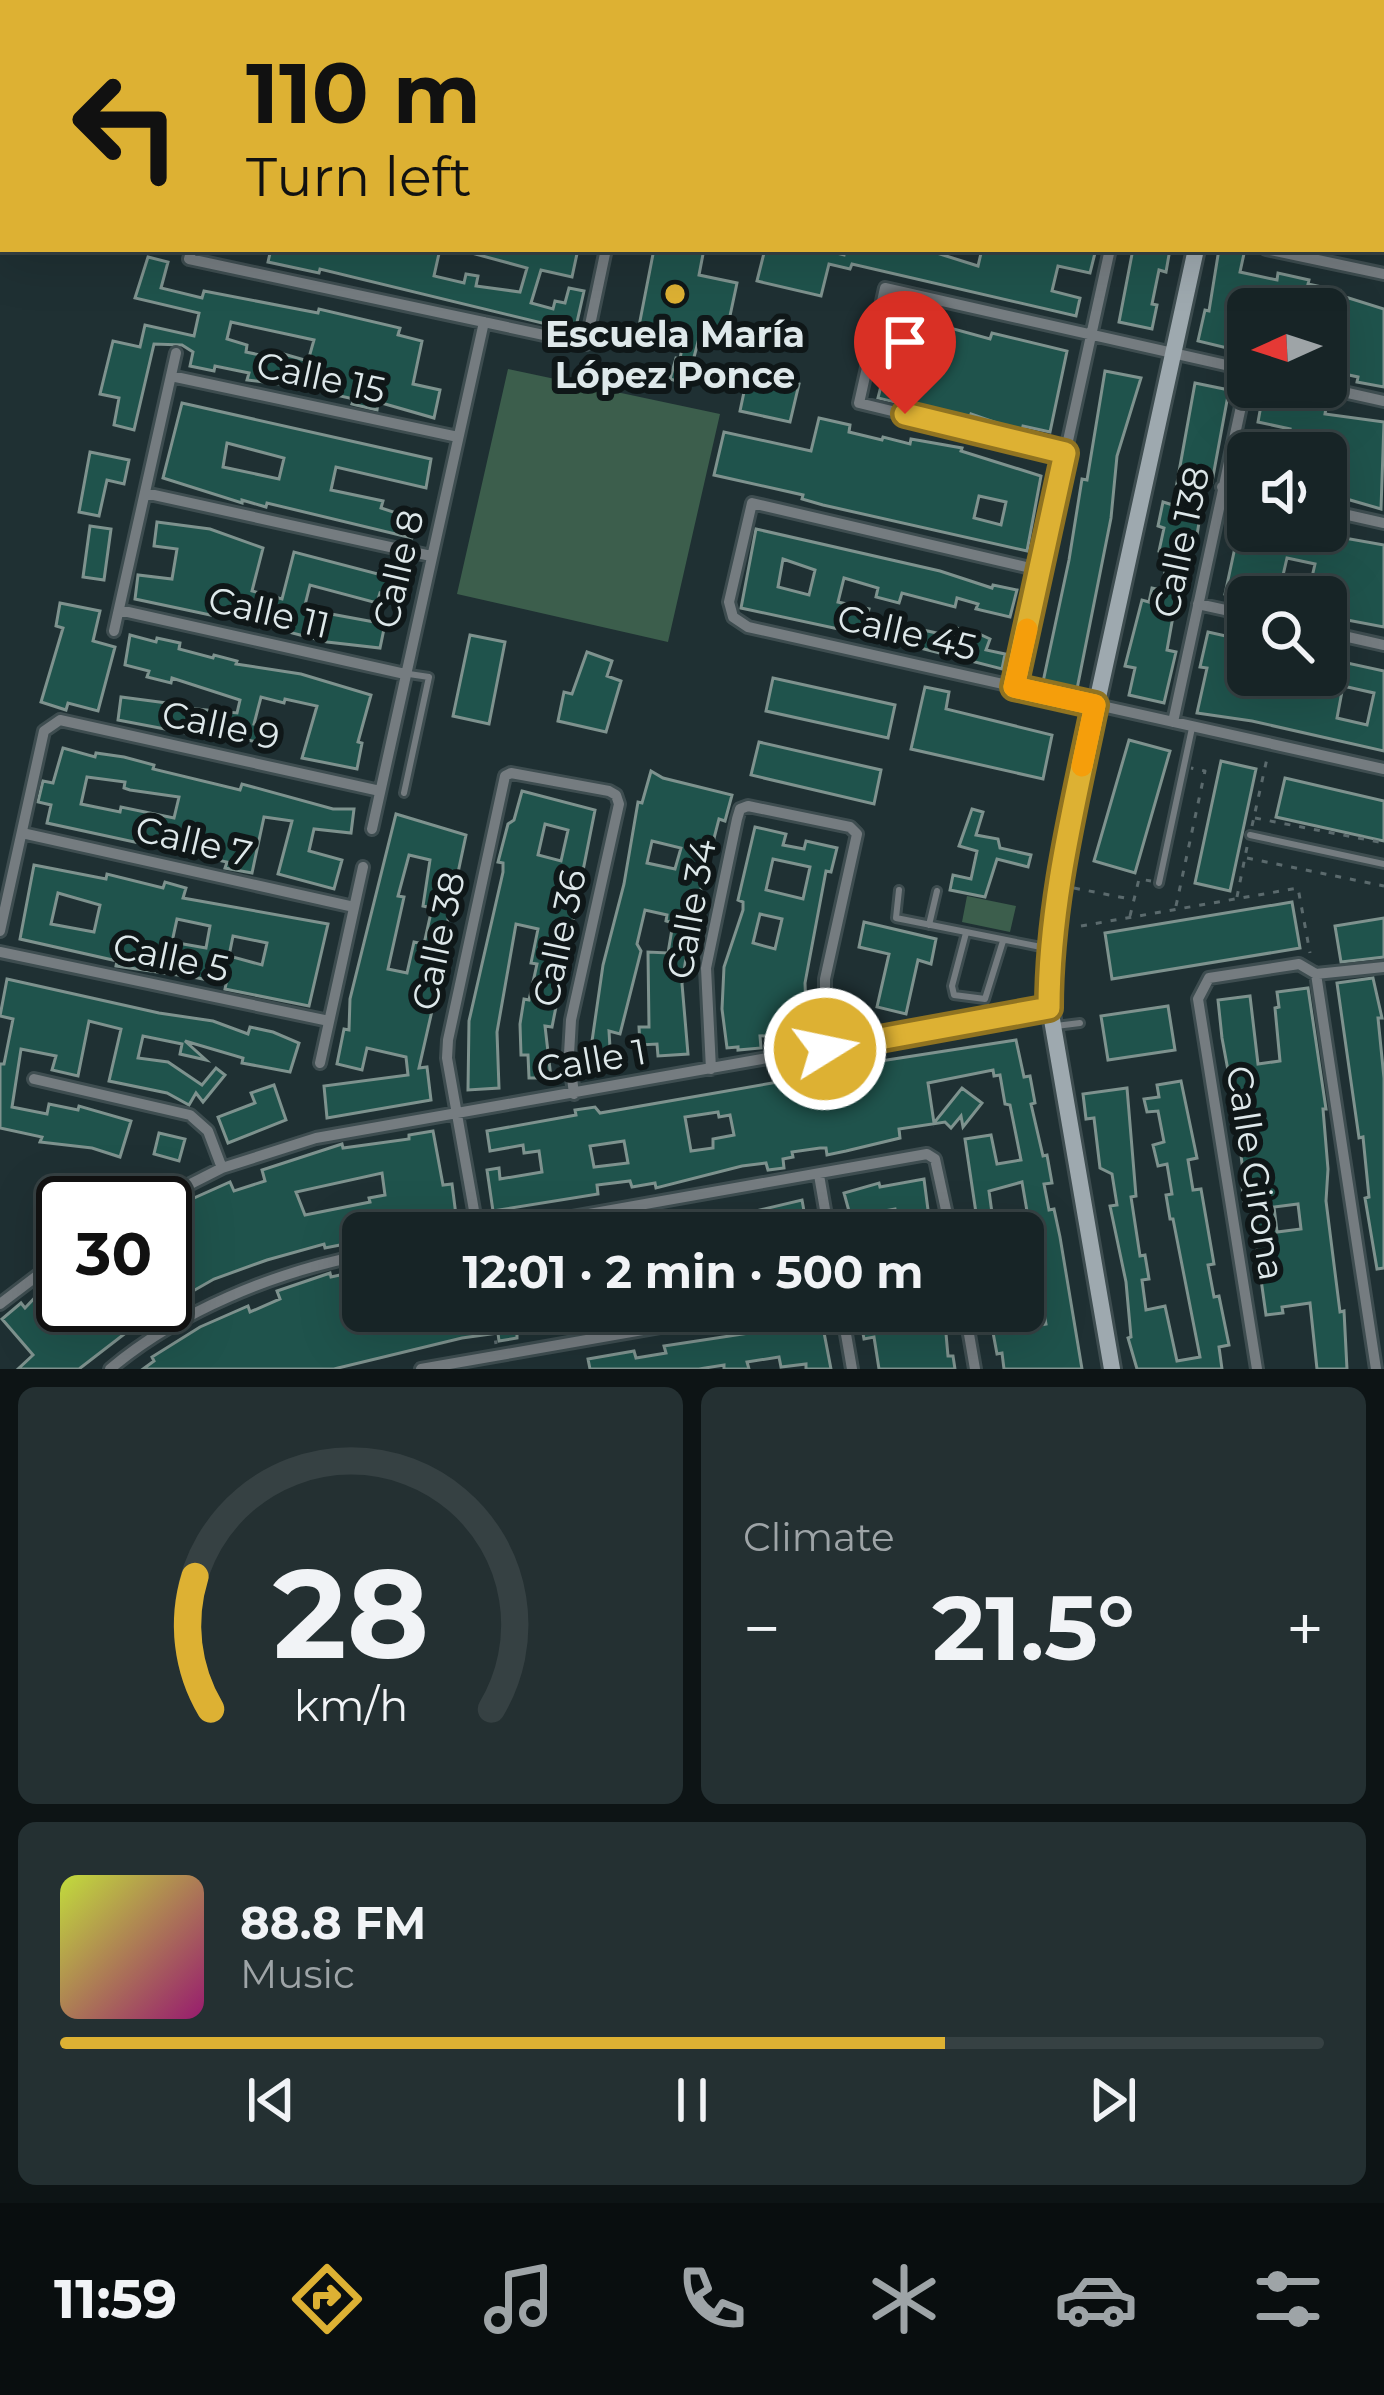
<!DOCTYPE html>
<meta charset="utf-8">
<style>
body{margin:0;font-family:Montserrat,sans-serif;background:#243032;color:#f1f3f6;height:100vh;display:flex;flex-direction:column;font-size:45px;white-space:nowrap}
*{box-sizing:border-box;margin:0}
p{font-size:39px;color:#9ea4a7}
.icon{flex:none;width:66px;height:66px;fill:none;stroke:currentColor;stroke-width:2;stroke-linecap:round;stroke-linejoin:round}
.map{position:relative;height:1369px;overflow:hidden}
.drawer{display:flex;flex-direction:column;gap:18px;padding:18px;background:#0d1415;flex:1}
.drawer>*{flex:none}
.top-card{position:absolute;left:0px;top:0px;width:1386px;height:252px;box-shadow:0 12px 48px #0002,0 0 0 3px #364143;background:#ddb133;color:#111;overflow:hidden}
.needle{width:78px;rotate:267deg}
.fabs{position:absolute;left:1227px;top:288px;display:grid;gap:24px}
.fabs a{display:grid;place-items:center;width:120px;height:120px;border-radius:18px;background:#172426;box-shadow:0 12px 48px #0002,0 0 0 3px #364143;font-size:60px}
.speed{position:absolute;left:36px;top:1176px;display:flex;gap:24px;font-size:60px;font-weight:700;text-align:center}
.speed>*{display:grid;place-content:center;width:156px;height:156px;border-radius:50%;background:#172426;box-shadow:0 12px 48px #0002,0 0 0 3px #364143;line-height:1}
.speed .limit{border:6px solid #111;border-radius:18px;background:#fff;color:#111}
.pin{position:absolute;display:grid;place-items:center;width:102px;height:102px;color:#fff;margin:-123px -51px;border-radius:50% 50% 50% 0;rotate:-45deg;box-shadow:0 0 12px #0007}
.pin .icon{rotate:45deg}
.me{position:absolute;width:132px;margin:-66px;rotate:80deg;stroke-linejoin:round;filter:drop-shadow(0 0 9px #0008)}
.turn{display:flex;align-items:center;gap:42px;height:252px;padding:0 48px;font-size:54px}
.turn .icon{width:156px;height:156px;stroke-width:2.5}
.turn b{display:block;font-size:84px;line-height:102px}
.big{font-size:90px;font-weight:700;line-height:1.1}
.drawer .card{flex:1;display:flex;flex-direction:column;justify-content:center;gap:18px;min-width:0;padding:0 42px;border-radius:18px;background:#243032}
.drawer .dial{align-items:center;gap:0}
.dial svg{height:312px;overflow:visible;fill:none;stroke:#364143;stroke-width:7;stroke-linecap:round;text-anchor:middle}
.dial text{fill:#f1f3f6;stroke:none}
.song{display:flex;align-items:center;gap:36px}
.cover{width:144px;height:144px;border-radius:18px;background:linear-gradient(135deg,hsl(70 70% 55%),hsl(320 70% 35%))}
.played{height:12px;border-radius:6px;background:linear-gradient(90deg,#ddb133 70%,#364143 70%)}
.keys{display:flex;justify-content:space-around;direction:ltr}
.heat{display:flex;justify-content:space-between;align-items:center;font-size:66px;direction:ltr}
.drawer .tiles{flex:1;display:grid;gap:18px;grid-template-columns:1fr 1fr}
.card:last-child{grid-column:span 2}
.trip{position:absolute;left:342px;top:1212px;width:702px;height:120px;border-radius:18px;background:#172426;box-shadow:0 12px 48px #0002,0 0 0 3px #364143;font-weight:700;line-height:120px;text-align:center}
.tabs{display:flex;height:192px;justify-content:space-around;align-items:center;background:#090e0f;color:#9ea4a7}
.tabs .icon{width:84px;height:84px}
.tabs .on{color:#ddb133}
.tabs b{font-size:54px;color:#f1f3f6}
.map>svg:first-child{display:block}
</style>
<div class="map">
<svg width="1384" height="1369" viewBox="0 0 1384 1369">
<rect width="100%" height="100%" fill="#1f3033"/>
<!-- green -->
<path fill="#3c5e4c" d="M508 369 720 414 668 642 457 594Z
M967 896 1016 906 1010 932 962 922Z"/>
<!-- building -->
<path fill="#1f534c" stroke="#7e928e" stroke-width="3" fill-rule="evenodd" d="M271 249H440L434 276 464 283 466 274 478 276 476 286 520 292 527 268 475 254 476 249H578L572 277 541 270 531 303 553 309 555 301 565 303 569 288 584 291 575 331 320 269 319 273 268 262Z
M654 249H704L699 275 737 283 724 344 699 338 687 384 670 379 676 358 680 359 684 336 639 326Z
M765 249H821L844 255 845 249H924L978 266 982 249H1096L1090 273 1058 266 1052 291 1080 298 1076 316 852 264 850 269 829 264 821 296 757 281Z
M1133 249H1170L1166 272 1159 270 1152 304 1157 305 1152 329 1119 322Z
M1219 249H1245L1240 272 1277 280 1278 273 1309 280 1308 284 1340 291 1339 295 1384 309V387L1357 382 1358 377 1326 370V349L1333 350 1338 326 1326 323V309H1271L1248 304V353L1198 341 1205 310 1209 311Z
M148 257 168 262 161 288 202 298 204 291 318 313 319 309 400 328 398 335 422 341 413 384 440 390 434 418 378 402 377 410 356 405 352 404 354 399 296 386 247 380 249 373 215 366 214 371 190 366 193 352 182 345 154 344 134 430 114 425 119 398 100 394 113 341 140 347 145 325 194 336 199 313 135 298ZM231 322 314 340 308 361 280 353 279 359 246 352 247 345 227 339Z
M899 314 990 339 992 333 1067 351 1050 432 1023 426 1022 430 1014 429 971 414 969 420 878 398Z
M1105 371 1141 378 1117 456 1111 518 1077 689 1043 682 1069 560 1082 479 1087 480Z
M748 373 799 384 790 422 740 411Z
M1195 383 1229 390 1212 482 1206 480 1197 535 1192 534 1185 568 1191 569 1186 590 1179 588 1172 622 1167 650 1176 652 1164 703 1129 695 1135 668 1125 666 1142 600 1149 602 1152 588 1161 590 1169 553 1159 551 1164 528 1158 526 1163 502 1173 505Z
M1262 400 1294 407 1295 401 1326 408 1325 414 1384 422 1381 509 1326 493V453H1284L1290 429 1258 422Z
M182 403 431 459 426 488 336 467 331 490 383 501 381 508 418 520 412 538 267 503 266 507 242 500V503L163 478ZM227 443 284 458 279 479 223 467Z
M819 418 850 425 849 432 882 440 883 437 910 444 911 439 962 448 961 451 1041 476 1027 551 823 505 802 499 803 495 714 475 724 432 811 451ZM979 496 1006 502 1001 525 974 518Z
M90 452 129 460 124 484 107 480 99 516 79 512Z
M1236 519 1248 522V531H1305L1384 545V627L1326 616V597L1247 599 1225 594 1237 538 1232 537ZM1287 558 1315 564 1309 590 1281 584Z
M157 522 210 529 263 548 252 591 282 599 294 552 401 580 395 598 380 593 377 603 310 585 304 609 385 624 380 648 327 642 216 613 215 616 135 599 138 575 172 579 177 549 154 546Z
M90 526 111 529 104 580 83 577Z
M756 529 940 571 992 588 993 585 1017 590 1010 617 976 609 978 604 957 598 955 607 902 593 899 603 876 597 878 588 844 578 838 602 869 609 867 617 923 630 955 637 957 628 979 634 990 639 986 650 1005 654 1002 669 885 639 741 608ZM783 559 815 570 809 595 778 587Z
M60 603 100 611 93 641 115 647 98 711 68 703 66 710 41 702 63 628 56 626Z
M1208 632 1248 641V675H1326L1329 659 1384 671V751L1252 721 1197 713 1207 668 1200 667ZM1343 686 1374 693 1367 725 1337 718Z
M130 635 156 642 157 638 180 643 179 649 213 658 214 655 237 661 236 664 301 674 371 695 358 742 362 743 357 769 302 758 317 706 285 699 284 703 261 697 254 724 281 729 277 746 192 729 191 734 118 720 121 697 167 703 166 706 237 713 240 700 172 678 171 683 147 677 149 671 125 665Z
M470 635 505 642 489 724 453 716Z
M587 652 612 661 607 676 621 681 606 732 558 721 564 692 572 694Z
M773 678 895 705 888 738 766 711Z
M925 687 949 692 946 709 1052 735 1043 779 911 749Z
M1129 740 1170 751 1135 873 1094 861Z
M759 742 881 770 874 804 751 775Z
M63 748 95 757 96 753 124 757 154 765 153 769 240 790 242 784 333 809H354L351 833 314 829 309 851 342 860 334 889 278 874 292 821 264 817 252 873 225 868 227 862 47 823 51 805 38 802 43 781 53 783ZM87 777 125 782 124 788 130 790 179 797 174 818 121 807 120 812 81 804Z
M1221 761 1256 769 1230 891 1195 883Z
M651 771 663 778 732 795 725 821 719 819 690 932 682 984 688 1054 658 1056 657 1044 640 1045 639 1027H649L648 952 668 953 673 923 666 921 667 915 645 910 637 944 641 951 620 1034 609 1031 611 1064 592 1065 588 1048H591L603 965 624 884 638 802 642 803ZM652 841 681 848 675 869 647 863Z
M1285 778 1384 801V841L1276 817Z
M522 791 595 810 552 1027 545 1026 551 1078H529L528 1055H521L520 1024 524 999 529 1000 537 964 531 963 538 929 516 924 497 1032 499 1088 468 1090 469 1021 503 872V863L498 862 508 824 514 820ZM545 824 568 830 561 861 538 855Z
M972 809 983 812 976 835 998 839 1000 848 1031 855 1028 867 997 859 985 897 950 890 953 875 971 879 977 851 959 846Z
M396 814 466 835 442 948 446 949 419 1068 427 1067 431 1100 327 1118 324 1086 408 1075 406 1057 367 1048 362 1070 337 1064 344 1029 349 1030 350 999ZM409 855 430 860 423 906 432 908 424 944 414 942 407 973 388 969 404 897 398 896Z
M755 827 786 834 783 845 804 849 806 841 837 848 831 872 826 871 805 983 807 1034 760 1036 761 1048 738 1050V1047L727 1048 722 1009 724 967 743 910V902L738 900ZM773 859 810 867 803 899 766 890ZM760 914 782 919 775 949 753 943Z
M34 865 106 879 107 874 163 888 165 882 186 888 183 898 328 924 309 1006 225 989 226 984 198 978 116 966 117 961 20 939ZM58 893 100 905 94 932 51 924ZM177 919 210 926 206 948 172 942ZM233 936 267 943 262 965 229 956Z
M1292 902 1300 948 1112 979 1105 933Z
M1384 918V957L1341 962 1335 926Z
M864 922 936 939 931 964 918 960 906 1014 877 1007 889 954 859 947Z
M1373 978 1382 1018H1378L1384 1078V1268L1377 1269 1365 1198 1369 1197 1363 1137 1359 1138 1337 983Z
M7 979 159 1013 213 1021 248 1034 250 1027 273 1032 299 1043 290 1072 242 1063 243 1058 185 1041 206 1060 180 1054 182 1044 143 1036 138 1058 168 1062 202 1085 216 1068 225 1075 203 1102 196 1093 189 1105 167 1093 109 1081 121 1029 89 1021 78 1076 52 1070 56 1056 21 1049 12 1107 47 1114 49 1104 78 1110 79 1106 131 1121 120 1157 92 1148 40 1142 42 1137 0 1128V1064H4L13 1019 0 1016Z
M1308 988 1326 1109H1323L1328 1169 1326 1201 1340 1312 1344 1311 1347 1369H1317L1310 1303 1282 1307 1283 1313 1266 1315 1250 1201 1244 1202 1241 1179H1244L1237 1124 1247 1123 1243 1091 1232 1092 1222 1038 1218 1000 1250 996 1258 1064 1280 1061 1275 1008 1279 1007 1277 992ZM1298 1204 1301 1229 1277 1232 1274 1207Z
M1168 1006 1175 1050 1108 1060 1101 1016Z
M1016 1040 1024 1077 1030 1076 1035 1103 1031 1104 1043 1156 1047 1155 1052 1183 1044 1184 1049 1210 1054 1209 1060 1237 1082 1369H1004L1002 1353 997 1354 989 1311H1015L1025 1328 1046 1324 1042 1302 1037 1303 1035 1295 1030 1242 1023 1243V1233H979L965 1139 991 1135 997 1164 1021 1160 1010 1105 1005 1104 1000 1075 994 1076 993 1070 928 1083 934 1123 962 1088 982 1103 963 1127 961 1116 951 1128 945 1122 899 1129 900 1138 846 1151 827 1155 826 1148H820L792 1152 793 1157 783 1159 784 1168 768 1170 766 1163 742 1166 656 1188 655 1183 632 1187 630 1181 597 1185 598 1194 493 1211 487 1170 499 1168 500 1179 542 1172 539 1151 524 1153 523 1145 490 1151 487 1131 576 1115 575 1110 595 1107 600 1113 830 1073 829 1069ZM718 1112 719 1117 730 1115 734 1135 713 1139V1148L691 1151 685 1117ZM624 1141 628 1163 594 1167 590 1146ZM1022 1182 1028 1217 1006 1221 1005 1211 992 1213 989 1191Z
M1181 1081 1197 1158 1188 1160 1193 1190 1201 1189 1214 1264 1208 1265 1214 1297 1219 1296 1229 1345 1219 1347 1222 1369H1137L1128 1338 1131 1337 1126 1282 1110 1206 1117 1205 1112 1174 1100 1168 1094 1118 1086 1119 1083 1094 1127 1088 1136 1196 1131 1197 1140 1256 1145 1255 1149 1279 1142 1280 1146 1310 1165 1306 1177 1361 1200 1357 1173 1219H1170L1166 1195 1172 1194 1167 1164 1158 1166 1153 1145 1164 1142 1158 1111 1147 1112 1144 1099 1159 1097 1157 1085Z
M274 1085 286 1120 228 1143 218 1117 255 1103 251 1093Z
M433 1131 443 1185 452 1184 457 1223 408 1233H363V1238L345 1244 325 1248 324 1244 267 1260 214 1279 165 1307V1211L230 1182 234 1191 265 1181 262 1170 342 1144 343 1148 409 1139V1135ZM382 1173 385 1195 369 1198 370 1202 305 1215 296 1192Z
M159 1133 185 1139 179 1161 154 1154Z
M924 1179 931 1233 899 1232 895 1209 874 1213 878 1233H855L844 1193 879 1183 880 1187Z
M802 1200 808 1233H638V1227L673 1219 720 1211 722 1219Z
M63 1268V1305H162L79 1369H18L33 1355 2 1319 21 1303 25 1308Z
M363 1270V1311H428L429 1317 463 1311H638V1317L551 1327 550 1323 524 1327 525 1332 517 1333V1338L499 1341 498 1333 462 1338 334 1369H143L154 1361 152 1357 200 1327 248 1306 250 1312 280 1299 277 1291 330 1273 331 1277Z
M878 1311H944L948 1356H953L955 1369H879L874 1337 864 1339 860 1317Z
M822 1322 831 1369H806V1364L781 1367 779 1357 747 1362 749 1369H724V1365L699 1369H590L588 1359 634 1351 636 1358 666 1353 664 1346Z"/>
<g fill="none" stroke-linecap="round" stroke-linejoin="round">
<!-- lane casing -->
<g stroke="#3e4d50" stroke-width="12">
<path id="lane" d="M404 793 429 677 409 674
M1250 835 1384 864
M1159 883 1192 728
M899 890 896 918 1046 948
M929 925 937 891
M966 933 952 986 954 995 985 999 1003 941
M1056 1026 1080 1023"/>
</g>
<!-- street casing -->
<g stroke="#3e4d50" stroke-width="16">
<path id="street" d="M687 0H688
M262 3 263 0
M662 3 663 0
M1341 3V0
M1383 29 1384 30
M1383 156H1384
M192 249 189 259 586 344 606 249
M1266 249 1384 274
M171 376 458 437
M1321 387 1384 401
M1065 453 859 403 885 288 1248 370
M1222 487 1248 493
M145 493 431 556
M1326 510 1384 523
M1039 570 752 503 729 602 733 617 748 627 1384 769
M1198 604 1248 615
M119 610 405 674
M114 631 176 353
M1326 632 1384 645
M1014 687 1110 249
M1173 722 1248 374
M372 829 484 322
M22 833 354 907
M0 931 44 731 60 720 380 791
M0 952 329 1021
M1316 974 1376 1369
M320 1063 363 867
M711 1069 706 968 737 819 740 809 748 806 850 827 857 834 825 979V1049
M34 1079 190 1115 208 1131 222 1168
M819 1175 829 1233
M153 1203 222 1168 316 1138 1050 1008
M478 1233 447 1058 448 1040 505 776 511 773 609 791 616 795 619 804 571 1020 569 1054 574 1094
M482 1233 927 1154 935 1159 951 1233
M0 1304 63 1256
M842 1311 852 1369
M965 1311 975 1369
M110 1369C179 1311 275 1272 363 1255
M421 1369 751 1311
M1257 1369 1198 999 1209 978 1299 964 1316 974 1384 967"/>
</g>
<!-- secondary casing -->
<g stroke="#3e4d50" stroke-width="22">
<path id="secondary" d="M1250 3V0
M1112 1369 1050 1008 1049 948 1057 885 1196 249"/>
</g>
<!-- path -->
<path stroke="#5b6a6d" stroke-width="3" stroke-dasharray="6 9" stroke-linecap="butt" d="M1255 818 1384 843
M1252 826 1268 754
M1247 858 1384 886
M1074 888 1130 899
M1237 897 1247 847
M1176 906 1205 771 1191 768
M1130 916 1139 879 1151 881
M1081 926 1298 888 1310 953
M490 1311 496 1344"/>
<!-- lane -->
<use href="#lane" stroke="#757c80" stroke-width="6"/>
<!-- street -->
<use href="#street" stroke="#757c80" stroke-width="10"/>
<!-- secondary -->
<use href="#secondary" stroke="#9ea9af" stroke-width="16"/>
</g>
<g fill="none" stroke-linecap="round" stroke-linejoin="round">
<!-- route casing -->
<g stroke="#907321" stroke-width="30">
<path id="route" d="M825 1049 1049 1008C1049 905 1074 806 1095 705L1014 687 1065 453 905 414"/>
</g>
<!-- route -->
<use href="#route" stroke="#ddb133" stroke-width="21"/>
<!-- slow -->
<path stroke="#f59e0b" stroke-width="21" d="M1027 629 1014 687 1095 705 1082 766"/>
</g>
<!-- markers -->
<circle fill="#ddb133" stroke="#0f1718" stroke-width="4.5" cx="675" cy="294" r="12"/>
<g text-anchor="middle" stroke-width="12" stroke-linejoin="round" paint-order="stroke">
<!-- poi labels -->
<g font-size="36" font-weight="bold" fill="#dee8ea" stroke="#0f1718">
<text x="675" y="347">Escuela María<tspan x="675" dy="41">López Ponce</tspan></text>
</g>
<!-- street labels -->
<g font-size="36" fill="#dee8ea" stroke="#0f1718">
<text transform="translate(321 377) rotate(12)" y="13">Calle 15</text>
<text transform="translate(1181 542) rotate(-78)" y="13">Calle 138</text>
<text transform="translate(398 569) rotate(-77)" y="13">Calle 8</text>
<text transform="translate(269 612) rotate(13)" y="13">Calle 11</text>
<text transform="translate(907 632) rotate(13)" y="13">Calle 45</text>
<text transform="translate(221 725) rotate(12)" y="13">Calle 9</text>
<text transform="translate(194 841) rotate(13)" y="13">Calle 7</text>
<text transform="translate(691 909) rotate(-80)" y="13">Calle 34</text>
<text transform="translate(559 938) rotate(-78)" y="13">Calle 36</text>
<text transform="translate(438 941) rotate(-78)" y="13">Calle 38</text>
<text transform="translate(171 957) rotate(12)" y="13">Calle 5</text>
<text transform="translate(591 1060) rotate(-10)" y="13">Calle 1</text>
<text transform="translate(1256 1173) rotate(81)" y="13">Calle Girona</text>
</g>
</g>
</svg>
<div class="fabs">
<a><svg class="needle" viewBox="-14 -14 28 28"><path d="M0-13l5 13h-10z" fill="#e53935"/><path d="M0 13l5-13h-10z" fill="#9ea4a7"/></svg></a>
<a><svg class="icon" aria-label="sound" viewBox="0 0 24 24"><path d="M4 9h4l5-4v14l-5-4H4zM17 9q2 3 0 6"/></svg></a>
<a><svg class="icon" aria-label="search" viewBox="0 0 24 24"><circle cx="10" cy="10" r="6"/><path d="M15 15l6 6"/></svg></a>
</div>
<div class="speed"><div class="limit">30</div></div>
<div class="pin" style="left:905px;top:414px;background:#d93025"><svg class="icon" aria-label="arrive" viewBox="0 0 24 24"><path d="M6 21V4h12l-3 4 3 4H6"/></svg></div>
<svg class="me" style="left:825px;top:1049px" viewBox="-20 -20 40 40"><circle r="17" fill="#ddb133" stroke="#fff" stroke-width="3"/><path d="M0-11L8 9 0 5-8 9z" fill="#fff"/></svg>
<div class="trip">12:01 · 2 min · 500 m</div>
<div class="top-card">
<div class="turn"><svg class="icon" aria-label="left" viewBox="0 0 24 24"><path d="M17 20v-9H6M10 6l-5 5 5 5"/></svg><div><b>110 m</b>Turn left</div></div>
</div>
</div>
<section class="drawer">
<div class="tiles">
<div class="card dial"><svg viewBox="0 0 100 80">
<path d="M14 69A42 42 0 1 1 86 69"/>
<path d="M14 69A42 42 0 0 1 10 35" stroke="#ddb133"/>
<text x="50" y="56" font-size="32" font-weight="700">28</text>
<text x="50" y="72" font-size="11">km/h</text>
</svg></div>
<div class="card"><p>Climate</p>
<div class="heat"><a>−</a><b class="big">21.5°</b><a>+</a></div>
</div>
<div class="card">
<div class="song"><i class="cover"></i><div><b>88.8 FM</b><p>Music</p></div></div>
<div class="played"></div>
<div class="keys"><svg class="icon" aria-label="previous" viewBox="0 0 24 24"><path d="M18 5L8 12l10 7zM5 5v14"/></svg><svg class="icon" aria-label="pause" viewBox="0 0 24 24"><path d="M8 5v14M16 5v14"/></svg><svg class="icon" aria-label="next" viewBox="0 0 24 24"><path d="M6 5l10 7-10 7zM19 5v14"/></svg></div>
</div>
</div>
</section>
<nav class="tabs">
<b>11:59</b>
<svg class="icon on" aria-label="directions" viewBox="0 0 24 24"><path d="M12 3l9 9-9 9-9-9zM9 14v-3h6M13 9l2 2-2 2"/></svg>
<svg class="icon" aria-label="music" viewBox="0 0 24 24"><path d="M9 18V5l10-2v13"/><circle cx="6" cy="18" r="3"/><circle cx="16" cy="16" r="3"/></svg>
<svg class="icon" aria-label="phone" viewBox="0 0 24 24"><path d="M5 4h4l2 5-3 2q2 4 5 5l2-3 5 2v4C11 20 4 13 5 4z"/></svg>
<svg class="icon" aria-label="climate" viewBox="0 0 24 24"><path d="M12 3v18M4 7l16 10M4 17L20 7"/></svg>
<svg class="icon" aria-label="car" viewBox="0 0 24 24"><path d="M5 17H2v-5l4-1 3-4h7l3 4 3 1v5h-3M9 17h6M6 11h13"/><circle cx="7" cy="17" r="2"/><circle cx="17" cy="17" r="2"/></svg>
<svg class="icon" aria-label="filters" viewBox="0 0 24 24"><path d="M4 7h16M4 17h16"/><circle cx="9" cy="7" r="2"/><circle cx="15" cy="17" r="2"/></svg>
</nav>
